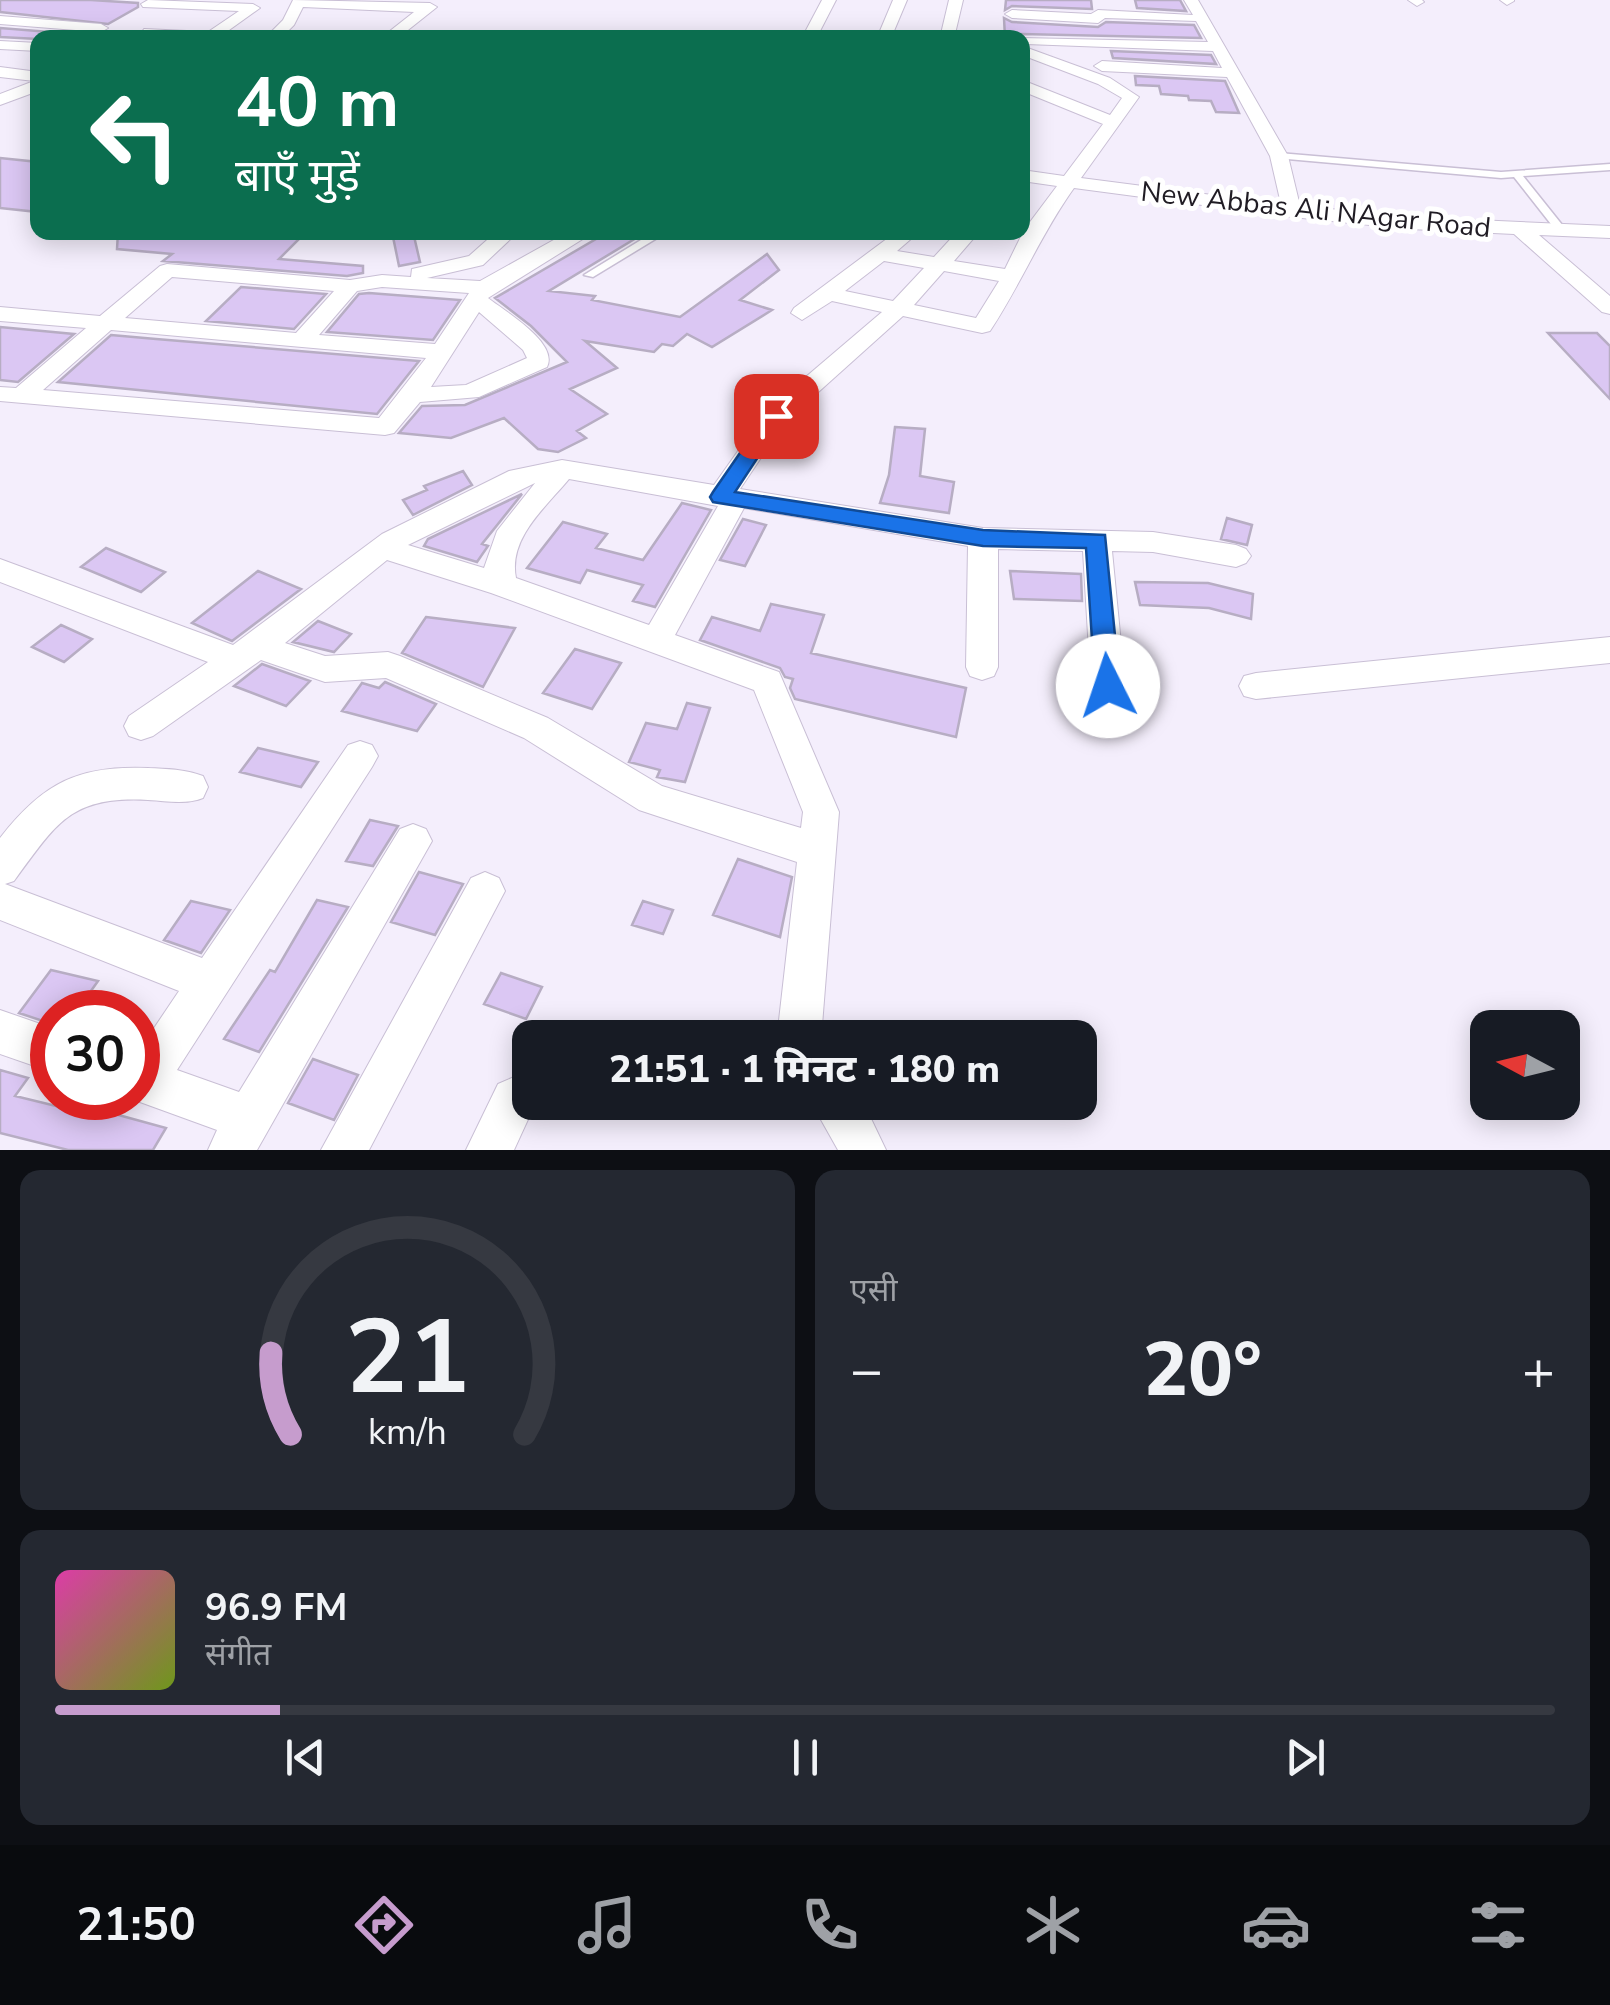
<!DOCTYPE html>
<html lang="hi">
<meta charset="utf-8">
<style>
body{margin:0;font-family:"Nunito Sans","Noto Sans Devanagari",sans-serif;background:#242831;color:#f1f3f6;height:100vh;display:flex;flex-direction:column;font-size:38px;white-space:nowrap}
*{box-sizing:border-box;margin:0}
p{font-size:32px;color:#9ea1a6}
.icon{flex:none;width:55px;height:55px;fill:none;stroke:currentColor;stroke-width:2;stroke-linecap:round;stroke-linejoin:round}
.map{position:relative;height:1150px;overflow:hidden}
.side{display:flex;flex-direction:column;gap:20px;padding:20px;background:#0d0f14;flex:1}
.side>*{flex:none}
.top-card{position:absolute;left:30px;top:30px;width:1000px;height:210px;border-radius:20px;box-shadow:0 5px 25px #0003;background:#0b6e4f;color:#fff;overflow:hidden}
.needle{width:65px;rotate:277deg}
.buttons{position:absolute;left:1470px;top:1010px;display:grid;gap:20px}
.buttons a{display:grid;place-items:center;width:110px;height:110px;border-radius:20px;background:#171b24;box-shadow:0 5px 25px #0003;font-size:50px}
.speed{position:absolute;left:30px;top:990px;display:flex;gap:20px;font-size:50px;font-weight:700;text-align:center}
.speed>*{display:grid;place-content:center;width:130px;height:130px;border-radius:50%;background:#171b24;box-shadow:0 5px 25px #0003;line-height:1}
.speed .limit{border:15px solid #d22;background:#fff;color:#111}
.pin{position:absolute;display:grid;place-items:center;width:85px;height:85px;color:#fff;margin:-42px;border-radius:20px;box-shadow:0 5px 15px #0006}
.me{position:absolute;width:110px;margin:-55px;rotate:356deg;stroke-linejoin:round;filter:drop-shadow(0 0 8px #0008)}
.turn{display:flex;align-items:center;gap:35px;height:210px;padding:0 40px;font-size:45px}
.turn .icon{width:130px;height:130px;stroke-width:2.5}
.turn b{display:block;font-size:70px;line-height:85px}
.big{font-size:75px;font-weight:800;line-height:1.1}
.side .card{flex:1;display:flex;flex-direction:column;justify-content:center;gap:15px;min-width:0;padding:0 35px;border-radius:20px;background:#242831}
.side .dial{align-items:center;gap:0}
.dial svg{height:260px;overflow:visible;fill:none;stroke:#363941;stroke-width:7;stroke-linecap:round;text-anchor:middle}
.dial text{fill:#f1f3f6;stroke:none}
.song{display:flex;align-items:center;gap:30px}
.cover{width:120px;height:120px;border-radius:15px;background:linear-gradient(135deg,hsl(320 70% 55%),hsl(80 70% 35%))}
.played{height:10px;border-radius:5px;background:linear-gradient(90deg,#c69ccd 15%,#363941 15%)}
.keys{display:flex;justify-content:space-around;direction:ltr}
.heat{display:flex;justify-content:space-between;align-items:center;font-size:55px;direction:ltr}
.side .tiles{flex:1;display:grid;gap:20px;grid-template-columns:1fr 1fr}
.card:last-child{grid-column:span 2}
.trip{position:absolute;left:512px;top:1020px;width:585px;height:100px;border-radius:20px;background:#171b24;box-shadow:0 5px 25px #0003;font-weight:800;line-height:100px;text-align:center}
.tab-bar{display:flex;height:160px;justify-content:space-around;align-items:center;background:#090b0e;color:#9ea1a6}
.tab-bar .icon{width:70px;height:70px}
.tab-bar .on{color:#c69ccd}
.tab-bar b{font-size:45px;color:#f1f3f6}
.map>svg:first-child{display:block}
</style>
<div class="map">
<svg width="1610" height="1150" viewBox="0 0 1610 1150">
<rect width="100%" height="100%" fill="#f4eefc"/>
<!-- building -->
<path fill="#dbc7f3" stroke="#b7adc3" stroke-width="2.5" d="M0 0H91L138 3V7L108 24 0 12Z
M1006 0H1091L1092 9 1012 6 1005 10Z
M1135 0H1180L1186 11 1137 8Z
M1004 18 1012 22 1098 27 1106 22 1194 25 1201 38 1021 34 1005 38Z
M0 28 87 35 38 39 0 37Z
M1111 51 1211 55 1216 64 1113 58Z
M1135 76 1225 81 1239 113 1216 112 1211 101 1189 100 1188 96 1161 94 1159 86 1136 85Z
M0 158 38 162V212L0 208Z
M118 232H306L279 259 363 266V273L347 276 163 261 172 254 117 249Z
M392 232H413L420 262 399 266Z
M608 232H646L549 291 595 296 592 300 680 317 767 254 779 270 740 300 772 310 712 347 687 334 673 346 662 344 654 352 585 341 617 368 570 389 607 414 577 431 586 438 558 452 538 449 504 418 451 438 399 433 422 406 465 405 567 362 531 326 495 298Z
M241 287 326 294 294 329 206 321Z
M369 293 460 300 433 340 327 332 359 294Z
M0 327 74 334 18 382 0 380Z
M1548 333H1597L1610 346V399Z
M111 335 156 339 419 361 377 414 58 382Z
M895 427 925 429 920 476 954 482 949 513 880 503 889 475Z
M463 471 472 485 413 515 403 500 427 490 424 486Z
M522 494 482 544 488 546 477 562 424 546 428 539Z
M682 503 711 510 655 607 633 601 643 585 587 570 580 583 527 568 563 522 607 534 596 548 643 560Z
M1227 518 1252 525 1247 545 1221 539Z
M743 519 766 525 745 566 720 560Z
M106 548 165 572 141 592 81 567Z
M258 571 301 589 232 641 192 623Z
M1010 571 1081 574 1082 601 1014 599Z
M1135 582 1208 583 1253 594 1251 619 1209 608 1140 605Z
M771 604 824 615 811 653 966 688 956 737 795 699 790 688 793 679 785 677 780 668 700 640 712 617 760 631Z
M426 617 515 628 483 687 402 653Z
M318 621 351 634 334 652 293 642Z
M61 625 92 639 64 662 32 647Z
M575 649 621 663 592 709 543 693Z
M262 664 310 681 286 706 234 686Z
M385 682 436 704 417 731 342 711 362 683 379 688Z
M687 703 710 708 685 782 657 777 660 770 629 762 646 723 677 729Z
M258 748 318 762 301 787 240 772Z
M370 820 398 826 373 866 346 861Z
M738 859 792 877 780 937 713 915Z
M419 872 463 884 435 935 391 922Z
M317 900 348 907 259 1052 224 1039 270 970 275 972Z
M191 901 230 910 201 953 164 940Z
M643 901 673 910 663 934 632 925Z
M51 970 98 981 76 1012H52V1024L19 1013Z
M501 973 542 987 526 1019 484 1004Z
M313 1059 358 1075 334 1120 288 1103Z
M0 1070 28 1078 15 1096 89 1114 93 1108 166 1128 153 1150H68L0 1133Z"/>
<g fill="none" stroke-linecap="round" stroke-linejoin="round">
<!-- lane casing -->
<g stroke="#c9bfd5" stroke-width="3">
<path id="lane" d="M1279 153 1501 172 1610 164V170L1523 176 1567 231 1562 234 1558 233 1514 177 1501 178 1276 158V154Z
M654 232H667L593 277 584 275Z"/>
</g>
<!-- street casing -->
<g stroke="#c9bfd5" stroke-width="2">
<path id="street" d="M148 0 253 4 260 8 218 38 149 36 142 32 144 29 208 32 239 11 143 7 141 4Z
M293 0 430 3 437 7 398 38H381L414 12 303 7 294 25 281 38H265L283 20Z
M822 0H836L820 31 842 38H808L804 34Z
M893 0H907L891 38H877Z
M949 0H963L954 38H940Z
M1184 0H1198L1288 156 1300 206 1410 217 1610 226V238L1539 235 1610 296V314L1602 312 1514 234 1410 229 1292 217 1074 188C1041 234 1021 284 990 331L982 333 903 316 785 422 740 489 983 528 1153 532 1236 545 1246 549 1251 556 1246 563 1236 567 1153 552 1112 551 1125 685 1120 695 1108 698 1096 695 1091 685 1083 551 998 549V667L994 676 982 680 970 676 966 667 968 546 744 508 675 635 779 672 839 812 821 1038H777L797 862 639 810 524 738 386 678 325 682 261 660 153 736 141 740 129 736 124 726 129 716 208 662 0 582V559L233 645 382 534 509 471 562 460 714 485 767 410 882 312 832 301 802 320 791 313 794 308 896 232H919L897 251 934 257 957 232H979L954 261 1005 269 1024 230 1057 186 1022 181V170L1064 176 1103 124 1022 91V80L1110 115 1122 98 1098 84 1022 55V46L1110 78 1139 97 1081 178 1281 204 1270 156 1227 77 1102 71 1094 66 1102 61 1222 68 1213 51 1026 44 1021 38 1208 42 1196 21 1105 18 1098 23 1012 18 1005 14 1012 10 1091 14 1098 10 1193 15ZM884 261 924 268 893 301 845 291ZM944 271 999 281 976 318 914 305ZM569 479 718 506 649 625 516 578C508 538 546 507 569 479ZM535 483 497 531 484 568 408 545ZM387 560 491 593 754 690 803 812 801 828 662 786 548 718 400 656 388 652 325 656 285 643Z
M1408 0H1422L1424 2 1417 6Z
M1500 0H1514V1L1507 5Z
M0 16 101 24 108 28 101 32 0 24Z
M0 41 38 43V51L0 49Z
M0 67 38 72V91L0 105V94L34 81 0 77Z
M496 232H518L483 265 427 278 480 281 568 232H594L488 298C506 312 559 343 547 367L479 397 420 402 394 433 385 435 0 401V387L16 388 86 328 0 321V307L100 316 160 266 167 264 350 280 382 275 411 277 412 269 469 256ZM172 277 334 291 296 333 125 318ZM382 287 469 293 435 344 319 335 357 291ZM479 312 523 350 527 358 466 385 431 387ZM111 330 426 358 379 418 43 390Z
M1610 637V663L1256 699 1244 696 1239 686 1244 676 1256 673Z
M360 741 372 745 378 756 372 767 177 1070 239 1092 400 829 413 824 426 829 432 841 257 1150H208L217 1130 129 1098H138V1052L179 991 0 920V838C43 783 78 765 148 768 167 769 185 769 203 776L208 787 203 798C185 805 167 801 148 800 70 796 57 823 14 881L5 884 202 958 348 745Z
M485 872 499 878 505 891 369 1150H321L471 878Z
M0 1010 52 1028V1072L0 1054Z
M514 1077 530 1084V1102H536L514 1150H466L498 1084Z
M811 1102H863L886 1150H838Z"/>
</g>
<!-- lane -->
<use href="#lane" fill="#fff" fill-rule="evenodd"/>
<!-- street -->
<use href="#street" fill="#fff" fill-rule="evenodd"/>
</g>
<!-- route -->
<path fill="#1a73e8" stroke="#114b97" stroke-width="2.5" d="M776 410 785 416 735 492 983 530 1105 535 1120 686 1117 693H1099L1095 686 1086 548 983 546 713 502 710 497 713 492 769 411Z"/>
<g text-anchor="middle" stroke-width="10" stroke-linejoin="round" paint-order="stroke">
<!-- far-street labels -->
<g font-size="28" fill="#201c24" stroke="#fff">
<text transform="translate(1316 209) rotate(6)" y="10">New Abbas Ali NAgar Road</text>
</g>
</g>
</svg>
<div class="buttons">
<a><svg class="needle" viewBox="-14 -14 28 28"><path d="M0-13l5 13h-10z" fill="#e53935"/><path d="M0 13l5-13h-10z" fill="#9ea1a6"/></svg></a>
</div>
<div class="speed"><div class="limit">30</div></div>
<div class="pin" style="left:776px;top:416px;background:#d93025"><svg class="icon" aria-label="arrive" viewBox="0 0 24 24"><path d="M6 21V4h12l-3 4 3 4H6"/></svg></div>
<svg class="me" style="left:1108px;top:686px" viewBox="-20 -20 40 40"><circle r="19" fill="#fff"/><path d="M0-13L10 11 0 6-10 11z" fill="#1a73e8"/></svg>
<div class="trip">21:51 · 1 मिनट · 180 m</div>
<div class="top-card">
<div class="turn"><svg class="icon" aria-label="left" viewBox="0 0 24 24"><path d="M17 20v-9H6M10 6l-5 5 5 5"/></svg><div><b>40 m</b>बाएँ मुड़ें</div></div>
</div>
</div>
<section class="side">
<div class="tiles">
<div class="card dial"><svg viewBox="0 0 100 80">
<path d="M14 69A42 42 0 1 1 86 69"/>
<path d="M14 69A42 42 0 0 1 8 44" stroke="#c69ccd"/>
<text x="50" y="56" font-size="32" font-weight="700">21</text>
<text x="50" y="72" font-size="11">km/h</text>
</svg></div>
<div class="card"><p>एसी</p>
<div class="heat"><a>−</a><b class="big">20°</b><a>+</a></div>
</div>
<div class="card">
<div class="song"><i class="cover"></i><div><b>96.9 FM</b><p>संगीत</p></div></div>
<div class="played"></div>
<div class="keys"><svg class="icon" aria-label="previous" viewBox="0 0 24 24"><path d="M18 5L8 12l10 7zM5 5v14"/></svg><svg class="icon" aria-label="pause" viewBox="0 0 24 24"><path d="M8 5v14M16 5v14"/></svg><svg class="icon" aria-label="next" viewBox="0 0 24 24"><path d="M6 5l10 7-10 7zM19 5v14"/></svg></div>
</div>
</div>
</section>
<nav class="tab-bar">
<b>21:50</b>
<svg class="icon on" aria-label="directions" viewBox="0 0 24 24"><path d="M12 3l9 9-9 9-9-9zM9 14v-3h6M13 9l2 2-2 2"/></svg>
<svg class="icon" aria-label="music" viewBox="0 0 24 24"><path d="M9 18V5l10-2v13"/><circle cx="6" cy="18" r="3"/><circle cx="16" cy="16" r="3"/></svg>
<svg class="icon" aria-label="phone" viewBox="0 0 24 24"><path d="M5 4h4l2 5-3 2q2 4 5 5l2-3 5 2v4C11 20 4 13 5 4z"/></svg>
<svg class="icon" aria-label="climate" viewBox="0 0 24 24"><path d="M12 3v18M4 7l16 10M4 17L20 7"/></svg>
<svg class="icon" aria-label="car" viewBox="0 0 24 24"><path d="M5 17H2v-5l4-1 3-4h7l3 4 3 1v5h-3M9 17h6M6 11h13"/><circle cx="7" cy="17" r="2"/><circle cx="17" cy="17" r="2"/></svg>
<svg class="icon" aria-label="filters" viewBox="0 0 24 24"><path d="M4 7h16M4 17h16"/><circle cx="9" cy="7" r="2"/><circle cx="15" cy="17" r="2"/></svg>
</nav>
